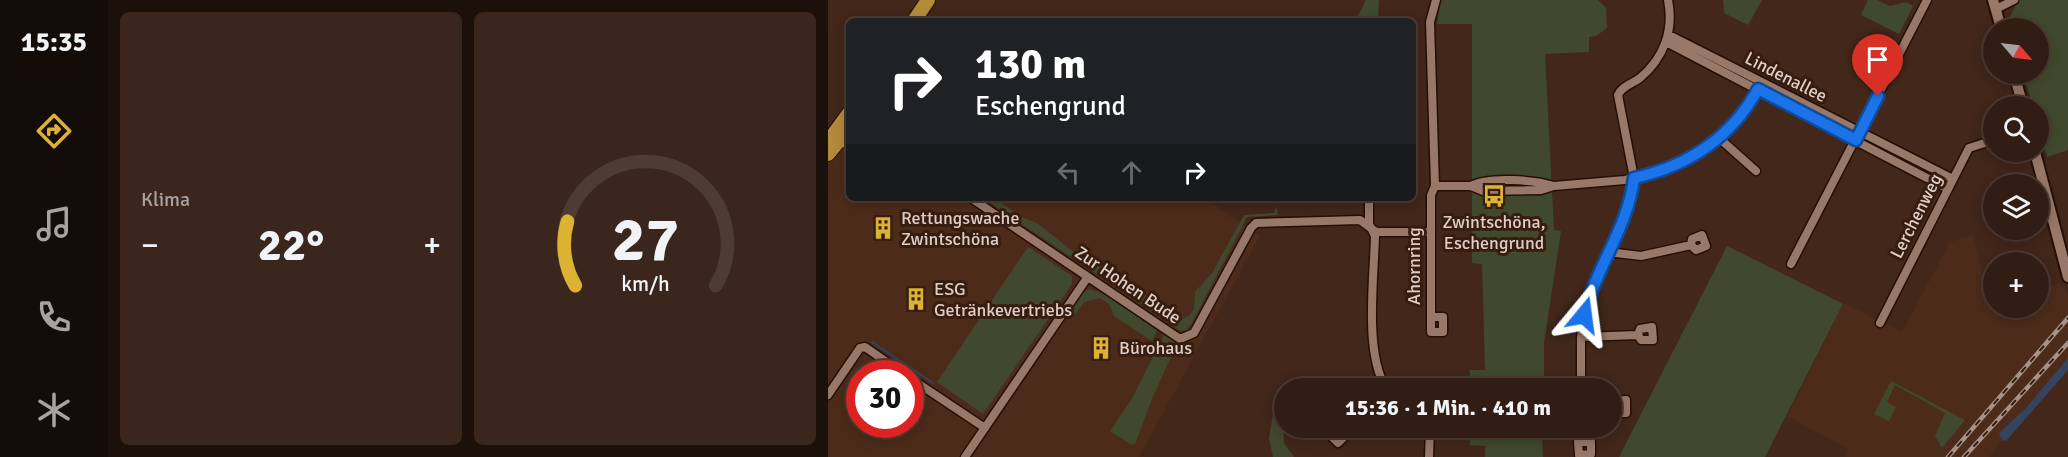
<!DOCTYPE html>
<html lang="de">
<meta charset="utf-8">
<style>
body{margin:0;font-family:Signika,sans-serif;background:#3a261d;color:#f1f3f6;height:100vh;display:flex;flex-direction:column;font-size:22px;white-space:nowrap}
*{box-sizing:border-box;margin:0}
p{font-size:20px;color:#a8a2a0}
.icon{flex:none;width:33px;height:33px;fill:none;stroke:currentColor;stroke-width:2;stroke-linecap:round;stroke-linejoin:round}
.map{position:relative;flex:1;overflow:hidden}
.panel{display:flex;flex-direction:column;gap:12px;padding:12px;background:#1c100b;width:720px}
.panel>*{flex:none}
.banner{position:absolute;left:18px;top:18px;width:570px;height:183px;border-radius:9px;box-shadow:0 3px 15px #0003,0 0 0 2px #4d3b34;background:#202124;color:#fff;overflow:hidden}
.needle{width:39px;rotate:118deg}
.tools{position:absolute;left:1155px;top:18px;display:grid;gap:12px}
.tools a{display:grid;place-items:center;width:66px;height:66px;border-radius:50%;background:#321d14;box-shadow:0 3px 15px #0003,0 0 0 2px #4d3b34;font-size:30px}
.speed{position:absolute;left:18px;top:360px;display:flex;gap:12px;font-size:30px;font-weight:700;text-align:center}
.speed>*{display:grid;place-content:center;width:78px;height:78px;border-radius:50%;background:#321d14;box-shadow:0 3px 15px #0003,0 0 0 2px #4d3b34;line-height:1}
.speed .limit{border:9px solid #d22;background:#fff;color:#111}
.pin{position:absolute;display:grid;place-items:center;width:51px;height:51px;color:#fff;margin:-62px -26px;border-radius:50% 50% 50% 0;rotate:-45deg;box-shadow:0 0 6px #0007}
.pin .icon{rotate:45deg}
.me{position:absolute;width:66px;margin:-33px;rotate:16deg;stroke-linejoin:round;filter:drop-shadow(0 0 4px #0008)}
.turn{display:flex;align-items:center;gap:21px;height:126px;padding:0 30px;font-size:27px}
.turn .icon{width:78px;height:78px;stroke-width:2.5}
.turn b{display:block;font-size:42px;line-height:51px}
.lanes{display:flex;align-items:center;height:57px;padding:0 30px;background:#0003;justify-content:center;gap:30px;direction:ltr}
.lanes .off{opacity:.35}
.big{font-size:45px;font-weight:800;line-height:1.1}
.panel .tile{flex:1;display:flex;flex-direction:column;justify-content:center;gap:9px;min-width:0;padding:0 21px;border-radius:9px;background:#3a261d}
.panel .dial{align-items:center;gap:0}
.dial svg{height:156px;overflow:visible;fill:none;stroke:#4d3b34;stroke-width:7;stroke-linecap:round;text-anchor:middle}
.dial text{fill:#f1f3f6;stroke:none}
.heat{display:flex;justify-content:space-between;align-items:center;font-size:33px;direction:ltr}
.panel .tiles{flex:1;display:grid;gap:12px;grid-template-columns:repeat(2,1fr)}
.trip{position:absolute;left:446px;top:378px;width:348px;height:60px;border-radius:30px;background:#321d14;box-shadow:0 3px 15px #0003,0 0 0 2px #4d3b34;font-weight:800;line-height:60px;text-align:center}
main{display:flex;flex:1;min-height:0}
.tabs{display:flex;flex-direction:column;width:108px;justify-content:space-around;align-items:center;background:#140c08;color:#a8a2a0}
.tabs .icon{width:42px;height:42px}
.tabs .current{color:#dcb233}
.tabs b{font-size:27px;color:#f1f3f6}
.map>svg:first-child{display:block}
</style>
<main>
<nav class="tabs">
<b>15:35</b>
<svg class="icon current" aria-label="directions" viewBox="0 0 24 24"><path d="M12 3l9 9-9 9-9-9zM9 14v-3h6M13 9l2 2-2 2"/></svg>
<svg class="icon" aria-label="music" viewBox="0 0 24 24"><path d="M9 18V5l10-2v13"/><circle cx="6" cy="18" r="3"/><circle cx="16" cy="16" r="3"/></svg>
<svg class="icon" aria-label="phone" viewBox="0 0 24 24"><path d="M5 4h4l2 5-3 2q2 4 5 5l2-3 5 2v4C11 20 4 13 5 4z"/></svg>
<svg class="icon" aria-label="climate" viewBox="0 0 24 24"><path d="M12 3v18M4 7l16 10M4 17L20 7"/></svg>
</nav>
<section class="panel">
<div class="tiles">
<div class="tile"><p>Klima</p>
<div class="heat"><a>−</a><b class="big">22°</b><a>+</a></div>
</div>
<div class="tile dial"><svg viewBox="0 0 100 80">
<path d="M14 69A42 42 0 1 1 86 69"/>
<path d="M14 69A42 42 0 0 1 10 36" stroke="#dcb233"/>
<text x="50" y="56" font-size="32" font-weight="700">27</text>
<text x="50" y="72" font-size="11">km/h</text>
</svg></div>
</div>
</section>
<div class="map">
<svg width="1240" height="457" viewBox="0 0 1240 457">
<rect width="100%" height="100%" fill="#42271a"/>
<!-- built -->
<path fill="#4c2b1a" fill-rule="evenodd" d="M21 130V198H377L432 236 311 457H0V160ZM32 374H82V424H32Z
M1145 235 1156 279 1165 277 1166 308H1210L1211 291 1231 283 1240 294V368L1161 457H1017L1020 449 959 416 1016 303 1074 332 1122 242Z"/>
<!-- green -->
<path fill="#40492d" d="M538 0H551L550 21H527Z
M613 0H770L778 8 779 28 768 36 761 37V52L717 54 726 230 733 231 716 343V381H730L731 386 713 388H642V370H657L654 264 644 263V24H609Z
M895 0H934L920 25 896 13Z
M1040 0H1049L1062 6 1078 2 1085 6 1071 34 1033 15Z
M1191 0H1240V150L1219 157 1211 126 1210 106H1205L1195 74H1210V28H1182L1180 20Z
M155 198H167L193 217 209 223 248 254 274 267 293 283 326 299 343 318 351 321 362 315 366 308 367 292 384 273 416 215 446 213 448 206 450 215 419 217 364 323 358 330 353 331Z
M899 246 1015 304 937 457H791Z
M200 247 244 276V284L155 414 109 382Z
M260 289 275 293 329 330 324 341 286 316 281 304 272 298 256 302 244 319 239 314 253 294Z
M336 335 350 342 326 394 307 444 304 445 282 431 305 397Z
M1063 381 1137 420 1114 448 1107 436 1117 413 1067 385 1059 402 1068 407 1061 421 1046 414Z
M445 414 455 422 456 443 466 457H445L441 438Z
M642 428H714L715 457H657V446L642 445Z"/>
<!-- water -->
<path fill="#34445f" d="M1240 358V370L1178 441 1174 440 1171 433 1198 408Z"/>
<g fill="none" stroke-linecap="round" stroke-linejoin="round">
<!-- stream -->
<path stroke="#34445f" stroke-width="2" d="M44 342 105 383"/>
<!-- minor casing -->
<g stroke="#270f04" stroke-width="11">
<path id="minor" d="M1168 9 1186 0
M841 35 1125 179
M838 42 1120 189
M891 138 928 171
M607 186H643L655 191 713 190 726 186 797 180 828 173 850 165 891 138 919 109 934 83
M643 186C661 176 706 180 726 186
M143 198 352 339 366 333 423 228 428 223 532 220 548 232H600L603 229
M541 198V224L547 236C546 279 536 352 558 388
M780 252 813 256 863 245 868 250 878 246 874 235 864 239 863 245
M963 264 1099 0
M603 317V332H615V317H603V195L607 186 602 22 608 0
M1052 323 1141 148 1166 140
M753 337 810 335 813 340H825L824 327 812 329 810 335
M82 378 157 428
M753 388V337L760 297 804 200 806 178 790 95C794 86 804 84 812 78 836 58 846 30 840 0
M0 395 32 348 37 347 76 374
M798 400V413H785V401Z
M506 428 500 433 510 443 517 436 511 428
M755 428 756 442
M750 442H763V454L751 455Z
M137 457 259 278
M601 457 602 428"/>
</g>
<!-- tertiary casing -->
<g stroke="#270f04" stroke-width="14">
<path id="tertiary" d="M1165 0 1173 28
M1186 74 1195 106
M1207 152 1240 277"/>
</g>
<!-- primary casing -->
<g stroke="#270f04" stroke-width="16">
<path id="primary" d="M86 21 100 0
M0 142 21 113
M0 154 10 142 21 136"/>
</g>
<!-- minor -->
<use href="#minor" stroke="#987869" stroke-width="8"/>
<!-- tertiary -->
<use href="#tertiary" stroke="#987869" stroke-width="10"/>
<!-- primary -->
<use href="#primary" stroke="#b48b3b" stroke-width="14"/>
<!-- rail casing -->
<g stroke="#a79288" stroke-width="4.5">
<path id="rail" d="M1120 457 1240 318
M1136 457 1240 343"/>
</g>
<!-- rail -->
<use href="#rail" stroke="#371d10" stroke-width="2" stroke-dasharray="7" stroke-linecap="butt"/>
</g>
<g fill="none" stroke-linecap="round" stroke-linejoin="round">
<!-- route casing -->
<g stroke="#114b97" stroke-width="15">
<path id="route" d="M756 315C768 267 800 228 806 178 860 166 903 138 930 89L1028 140 1050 96"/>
</g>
<!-- route -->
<use href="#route" stroke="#1a73e8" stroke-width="10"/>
</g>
<!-- icons -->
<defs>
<g id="bus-bare" transform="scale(1.8)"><path d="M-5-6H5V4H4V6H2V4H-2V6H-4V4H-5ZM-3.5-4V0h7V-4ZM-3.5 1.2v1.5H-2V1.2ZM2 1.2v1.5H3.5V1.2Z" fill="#dcb233" stroke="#371d10" stroke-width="2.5" paint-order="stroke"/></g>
<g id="building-bare" transform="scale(1.8)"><path d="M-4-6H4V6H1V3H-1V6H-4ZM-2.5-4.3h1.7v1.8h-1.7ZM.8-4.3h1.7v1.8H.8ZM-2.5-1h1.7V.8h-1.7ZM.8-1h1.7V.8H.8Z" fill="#dcb233" stroke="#371d10" stroke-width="2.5" paint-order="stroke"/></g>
</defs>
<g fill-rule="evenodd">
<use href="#bus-bare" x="666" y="196"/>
<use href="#building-bare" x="55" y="228"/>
<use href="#building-bare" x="88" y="299"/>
<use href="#building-bare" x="273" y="348"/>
</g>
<g text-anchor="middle" stroke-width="6" stroke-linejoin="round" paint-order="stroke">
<!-- street labels -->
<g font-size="18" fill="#dfcdc5" stroke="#371d10">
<text transform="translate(958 77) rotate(27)" y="6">Lindenallee</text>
<text transform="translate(1088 216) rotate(-63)" y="6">Lerchenweg</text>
<text transform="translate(586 266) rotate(-90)" y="6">Ahornring</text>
<text transform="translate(300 285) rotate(34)" y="6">Zur Hohen Bude</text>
</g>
<!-- poi labels -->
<g font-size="18" fill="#dfcdc5" stroke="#371d10" text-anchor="start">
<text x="73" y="224">Rettungswache<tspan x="73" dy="21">Zwintschöna</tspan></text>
<text x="666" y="228" text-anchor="middle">Zwintschöna,<tspan x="666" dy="21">Eschengrund</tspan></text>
<text x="106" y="295">ESG<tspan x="106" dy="21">Getränkevertriebs</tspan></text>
<text x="291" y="354">Bürohaus</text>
</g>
</g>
</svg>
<div class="tools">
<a><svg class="needle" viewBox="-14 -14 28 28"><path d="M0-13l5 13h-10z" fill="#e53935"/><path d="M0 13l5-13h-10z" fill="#a8a2a0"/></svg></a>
<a><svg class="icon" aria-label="search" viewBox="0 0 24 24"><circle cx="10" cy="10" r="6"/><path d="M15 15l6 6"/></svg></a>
<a><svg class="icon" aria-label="layers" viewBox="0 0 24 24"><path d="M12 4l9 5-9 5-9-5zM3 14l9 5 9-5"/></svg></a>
<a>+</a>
</div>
<div class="speed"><div class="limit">30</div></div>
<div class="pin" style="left:1050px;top:96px;background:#d93025"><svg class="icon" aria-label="arrive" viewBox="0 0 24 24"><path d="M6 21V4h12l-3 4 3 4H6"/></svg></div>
<svg class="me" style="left:756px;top:315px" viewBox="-20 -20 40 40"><path d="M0-17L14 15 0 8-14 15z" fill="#1a73e8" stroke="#fff" stroke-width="4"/></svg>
<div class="trip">15:36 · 1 Min. · 410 m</div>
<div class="banner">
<div class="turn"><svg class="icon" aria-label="right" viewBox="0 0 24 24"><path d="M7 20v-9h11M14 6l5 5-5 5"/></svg><div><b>130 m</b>Eschengrund</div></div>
<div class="lanes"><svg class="icon off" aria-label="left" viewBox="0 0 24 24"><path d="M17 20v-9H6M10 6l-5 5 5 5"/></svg><svg class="icon off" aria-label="ahead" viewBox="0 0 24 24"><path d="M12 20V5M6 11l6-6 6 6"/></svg><svg class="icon" aria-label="right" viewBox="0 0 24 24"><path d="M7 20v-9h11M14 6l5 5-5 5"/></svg></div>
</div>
</div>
</main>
